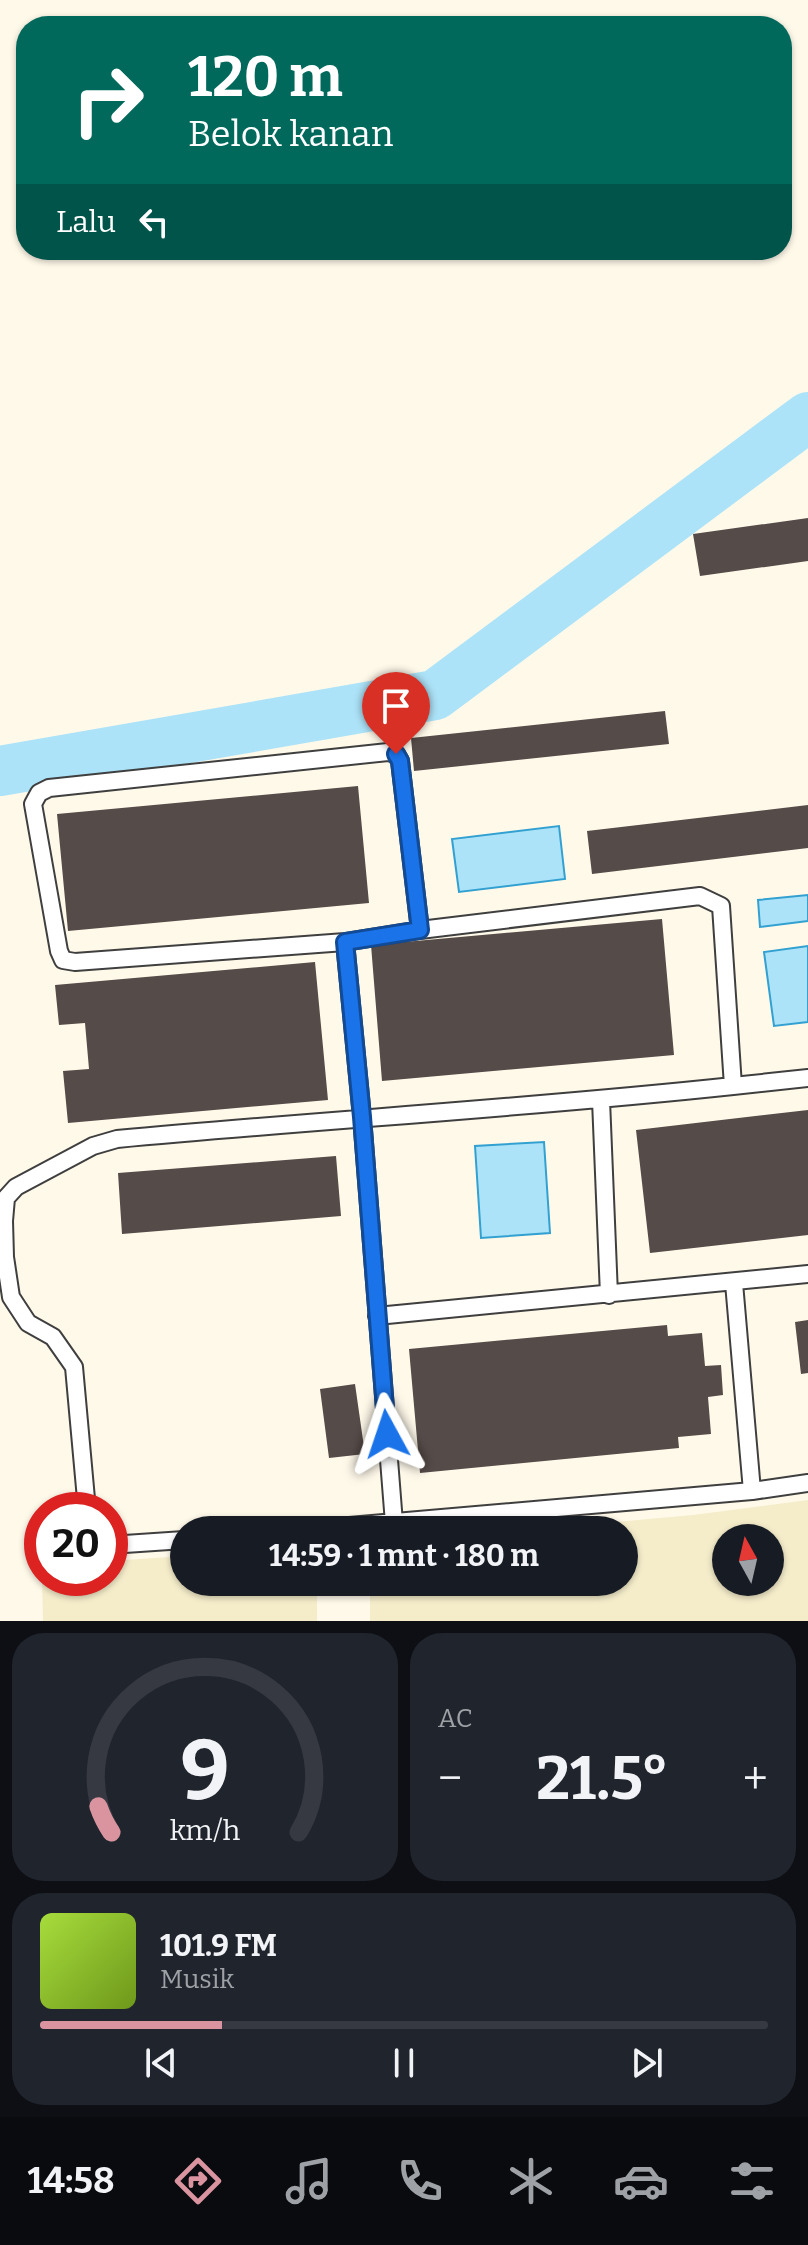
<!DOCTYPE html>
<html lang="id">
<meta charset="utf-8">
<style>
body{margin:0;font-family:Bitter,serif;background:#20242c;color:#f1f3f6;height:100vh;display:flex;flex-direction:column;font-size:30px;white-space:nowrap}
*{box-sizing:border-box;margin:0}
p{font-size:26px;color:#9ea1a6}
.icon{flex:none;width:44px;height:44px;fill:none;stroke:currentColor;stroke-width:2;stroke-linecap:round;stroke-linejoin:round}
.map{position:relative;height:1621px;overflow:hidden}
.details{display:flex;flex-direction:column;gap:12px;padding:12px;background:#0d0f14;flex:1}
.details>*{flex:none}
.hud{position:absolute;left:16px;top:16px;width:776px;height:244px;border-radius:32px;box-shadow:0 2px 6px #0004;background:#00695c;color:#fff;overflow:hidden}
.needle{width:52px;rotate:352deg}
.controls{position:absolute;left:712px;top:1524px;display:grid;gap:16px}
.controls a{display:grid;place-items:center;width:72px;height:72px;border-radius:50%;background:#171b24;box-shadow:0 2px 6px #0004;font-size:40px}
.speed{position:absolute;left:24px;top:1492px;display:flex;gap:16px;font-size:40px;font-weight:700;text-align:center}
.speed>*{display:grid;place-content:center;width:104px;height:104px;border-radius:50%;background:#171b24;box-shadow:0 2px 6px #0004;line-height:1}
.speed .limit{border:12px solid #d22;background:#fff;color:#111}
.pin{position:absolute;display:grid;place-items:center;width:68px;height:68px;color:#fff;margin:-82px -34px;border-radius:50% 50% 50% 0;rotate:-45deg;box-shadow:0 0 8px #0007}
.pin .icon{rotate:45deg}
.me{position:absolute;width:88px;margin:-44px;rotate:355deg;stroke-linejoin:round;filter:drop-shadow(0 0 6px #0008)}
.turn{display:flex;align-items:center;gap:28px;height:168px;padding:0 40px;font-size:36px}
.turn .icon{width:104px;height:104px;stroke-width:2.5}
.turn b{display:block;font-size:56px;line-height:68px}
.then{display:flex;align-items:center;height:76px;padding:0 40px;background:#0003;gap:16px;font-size:30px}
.big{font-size:60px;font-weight:700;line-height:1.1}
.details .card{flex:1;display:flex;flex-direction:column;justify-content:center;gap:12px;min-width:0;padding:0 28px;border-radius:32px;background:#20242c}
.details .dial{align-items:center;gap:0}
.dial svg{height:208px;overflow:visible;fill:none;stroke:#363941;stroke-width:7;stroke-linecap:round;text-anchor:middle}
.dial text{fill:#f1f3f6;stroke:none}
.song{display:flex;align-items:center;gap:24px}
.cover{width:96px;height:96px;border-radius:12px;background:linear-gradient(135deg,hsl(80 70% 55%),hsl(80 70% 35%))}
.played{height:8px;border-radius:4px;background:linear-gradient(90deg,#da94a0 25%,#363941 25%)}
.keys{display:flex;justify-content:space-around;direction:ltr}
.heat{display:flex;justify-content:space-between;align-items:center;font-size:44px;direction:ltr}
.details .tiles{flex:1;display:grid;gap:12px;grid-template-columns:1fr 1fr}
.card:last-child{grid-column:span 2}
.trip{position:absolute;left:170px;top:1516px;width:468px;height:80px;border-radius:40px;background:#171b24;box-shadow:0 2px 6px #0004;font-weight:700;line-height:80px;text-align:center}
.menu{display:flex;height:128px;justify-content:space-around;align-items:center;background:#090b0e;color:#9ea1a6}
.menu .icon{width:56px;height:56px}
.menu .on{color:#da94a0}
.menu b{font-size:36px;color:#f1f3f6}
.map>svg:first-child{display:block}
</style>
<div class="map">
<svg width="808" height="1621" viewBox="0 0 808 1621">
<rect width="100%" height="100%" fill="#fff9ea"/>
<!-- farmland -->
<path fill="#f5edca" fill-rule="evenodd" d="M808 1500V1621H370V1582H624V1530H527L693 1515ZM726 1538H770V1582H726Z
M184 1556V1582H317V1621H43L42 1578H110V1561Z"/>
<!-- water -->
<path fill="#ade3f8" stroke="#32a1d1" stroke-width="2" d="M559 826 565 879 459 892 452 839Z
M808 895V921L760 927 758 900Z
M808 946V1022L774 1026 764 952Z
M544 1142 550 1233 481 1238 475 1146Z"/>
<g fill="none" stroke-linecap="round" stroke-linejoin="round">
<!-- river -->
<path stroke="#ade3f8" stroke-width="50" d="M0 771 435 695 808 417"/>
</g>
<!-- building -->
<path fill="#554b48" d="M808 518V561L700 576 693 534Z
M665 711 669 744 414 771 411 738Z
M358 786 369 903 68 931 57 814Z
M808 805V848L592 874 587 831Z
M662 919 674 1055 382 1081 371 945Z
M315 962 328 1100 68 1123 63 1071 89 1069 85 1023 59 1025 55 985Z
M808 1110V1235L650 1253 636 1130Z
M336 1156 341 1216 122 1234 118 1173Z
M808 1320V1373L801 1374 795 1322Z
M667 1325 668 1336 702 1333 705 1366 721 1365 723 1395 708 1397 711 1434 678 1437 679 1448 420 1473 409 1349Z
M355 1384 365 1454 329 1458 320 1389Z"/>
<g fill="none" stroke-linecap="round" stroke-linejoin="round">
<!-- lane casing -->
<g stroke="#3f3f3f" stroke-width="20">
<path id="lane" d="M388 752 396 754 400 761 420 930 345 942 75 962 63 960 59 951 33 804 39 793 49 788Z
M420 930 700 896 721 906 733 1086 808 1078
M345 942 362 1117 394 1523
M601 1100 609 1295
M377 1316 808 1274
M752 1491 808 1483
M87 1510 74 1367 53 1337 28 1323 11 1297 5 1257 4 1221 6 1198 16 1187 93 1146 117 1139C322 1120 528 1108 733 1086
M303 1530 752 1491 734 1283
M110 1545 184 1540"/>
</g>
<!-- lane -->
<use href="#lane" stroke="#fff" stroke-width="16"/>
</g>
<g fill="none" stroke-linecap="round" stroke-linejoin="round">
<!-- route casing -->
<g stroke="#114b97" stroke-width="20">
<path id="route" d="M387 1434 362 1117 345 942 420 930 400 761 396 754"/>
</g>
<!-- route -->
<use href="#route" stroke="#1a73e8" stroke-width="14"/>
</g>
</svg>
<div class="controls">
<a><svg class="needle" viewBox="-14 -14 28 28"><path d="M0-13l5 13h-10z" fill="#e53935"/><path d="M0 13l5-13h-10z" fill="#9ea1a6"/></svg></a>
</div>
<div class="speed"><div class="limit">20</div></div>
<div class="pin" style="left:396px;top:754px;background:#d93025"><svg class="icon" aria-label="arrive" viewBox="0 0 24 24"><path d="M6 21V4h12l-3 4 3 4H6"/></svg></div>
<svg class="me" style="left:387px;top:1434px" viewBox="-20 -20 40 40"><path d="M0-17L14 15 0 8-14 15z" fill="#1a73e8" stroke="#fff" stroke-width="4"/></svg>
<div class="trip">14:59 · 1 mnt · 180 m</div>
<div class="hud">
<div class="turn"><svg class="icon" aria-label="right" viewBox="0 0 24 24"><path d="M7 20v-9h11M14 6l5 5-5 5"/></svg><div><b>120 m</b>Belok kanan</div></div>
<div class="then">Lalu<svg class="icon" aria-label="left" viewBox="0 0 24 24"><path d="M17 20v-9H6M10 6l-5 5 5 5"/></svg></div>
</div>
</div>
<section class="details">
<div class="tiles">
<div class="card dial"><svg viewBox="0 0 100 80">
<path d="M14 69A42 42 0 1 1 86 69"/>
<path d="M14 69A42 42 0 0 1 9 59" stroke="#da94a0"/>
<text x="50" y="56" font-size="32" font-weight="700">9</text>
<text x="50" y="72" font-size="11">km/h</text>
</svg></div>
<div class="card"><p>AC</p>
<div class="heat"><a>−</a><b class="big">21.5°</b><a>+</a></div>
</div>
<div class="card">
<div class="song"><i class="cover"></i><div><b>101.9 FM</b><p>Musik</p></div></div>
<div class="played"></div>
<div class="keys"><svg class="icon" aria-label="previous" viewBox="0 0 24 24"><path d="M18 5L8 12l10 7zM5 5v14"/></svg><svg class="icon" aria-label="pause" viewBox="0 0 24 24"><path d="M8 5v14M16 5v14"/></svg><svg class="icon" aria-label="next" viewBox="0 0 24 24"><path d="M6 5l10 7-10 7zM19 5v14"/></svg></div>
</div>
</div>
</section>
<nav class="menu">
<b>14:58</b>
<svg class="icon on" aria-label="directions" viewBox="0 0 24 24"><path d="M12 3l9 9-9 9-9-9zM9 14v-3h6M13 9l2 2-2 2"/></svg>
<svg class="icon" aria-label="music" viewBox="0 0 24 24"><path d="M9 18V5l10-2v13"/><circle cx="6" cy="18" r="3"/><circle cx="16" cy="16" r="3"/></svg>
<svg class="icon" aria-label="phone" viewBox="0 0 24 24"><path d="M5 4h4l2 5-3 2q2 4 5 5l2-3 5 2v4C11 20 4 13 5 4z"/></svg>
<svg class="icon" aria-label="climate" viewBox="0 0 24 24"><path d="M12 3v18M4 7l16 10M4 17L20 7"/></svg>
<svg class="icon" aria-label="car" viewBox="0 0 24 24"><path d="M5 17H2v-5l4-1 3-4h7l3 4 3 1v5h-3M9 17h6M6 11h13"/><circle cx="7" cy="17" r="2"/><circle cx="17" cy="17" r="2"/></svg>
<svg class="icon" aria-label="filters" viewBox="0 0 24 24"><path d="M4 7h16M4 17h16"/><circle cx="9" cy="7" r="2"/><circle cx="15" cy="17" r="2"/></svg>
</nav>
